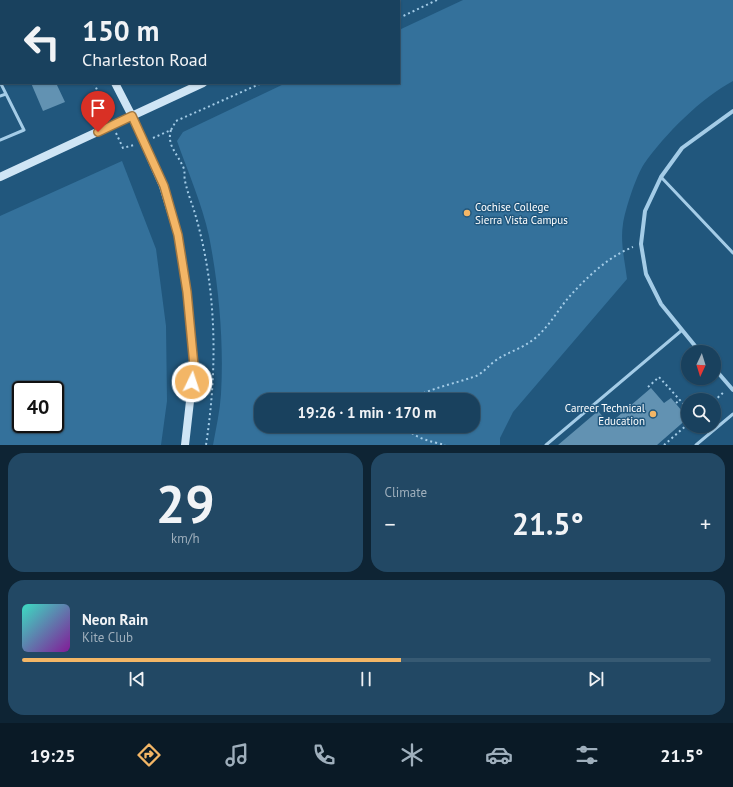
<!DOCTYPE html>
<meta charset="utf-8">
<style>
body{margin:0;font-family:"PT Sans",sans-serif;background:#224864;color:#f1f3f6;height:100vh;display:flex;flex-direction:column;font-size:15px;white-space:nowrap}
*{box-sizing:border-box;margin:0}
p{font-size:13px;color:#9fafbc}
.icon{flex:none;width:22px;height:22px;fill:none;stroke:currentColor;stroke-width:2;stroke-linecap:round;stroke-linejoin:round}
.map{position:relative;height:445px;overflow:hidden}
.panel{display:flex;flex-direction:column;gap:8px;padding:8px;background:#0e2434;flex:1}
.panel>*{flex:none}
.top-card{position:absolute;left:0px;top:0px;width:400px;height:84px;box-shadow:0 1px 3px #0004,0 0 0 1px #375a73;background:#19415e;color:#f1f3f6;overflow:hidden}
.needle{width:26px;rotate:184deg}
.buttons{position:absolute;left:681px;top:345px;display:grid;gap:8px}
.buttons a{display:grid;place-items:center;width:40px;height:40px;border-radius:50%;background:#19415e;box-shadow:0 1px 3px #0004,0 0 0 1px #375a73;font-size:20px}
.speed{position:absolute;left:12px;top:381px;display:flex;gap:8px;font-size:20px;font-weight:700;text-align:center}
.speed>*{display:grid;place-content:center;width:52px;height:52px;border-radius:50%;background:#19415e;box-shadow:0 1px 3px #0004,0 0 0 1px #375a73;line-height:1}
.speed .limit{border:2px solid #111;border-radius:6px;background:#fff;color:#111}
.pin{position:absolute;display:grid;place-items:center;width:34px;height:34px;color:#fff;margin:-41px -17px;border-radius:50% 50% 50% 0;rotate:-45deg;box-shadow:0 0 4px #0007}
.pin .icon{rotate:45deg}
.me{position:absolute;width:44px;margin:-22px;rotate:4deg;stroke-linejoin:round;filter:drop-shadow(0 0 3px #0008)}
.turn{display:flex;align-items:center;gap:14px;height:84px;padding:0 16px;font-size:18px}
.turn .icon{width:52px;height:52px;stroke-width:2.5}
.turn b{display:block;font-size:28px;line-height:34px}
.big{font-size:30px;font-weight:600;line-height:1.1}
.panel .card{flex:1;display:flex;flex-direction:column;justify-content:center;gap:6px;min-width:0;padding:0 14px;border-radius:16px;background:#224864}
.panel .dial{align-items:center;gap:0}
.dial b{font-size:52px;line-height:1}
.song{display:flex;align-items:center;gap:12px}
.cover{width:48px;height:48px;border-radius:6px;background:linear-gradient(135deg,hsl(170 70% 55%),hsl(290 70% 35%))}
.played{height:4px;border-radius:2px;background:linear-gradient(90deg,#f3b666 55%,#375a73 55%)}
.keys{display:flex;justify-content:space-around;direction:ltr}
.heat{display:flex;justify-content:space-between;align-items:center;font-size:22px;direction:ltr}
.panel .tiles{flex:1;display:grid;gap:8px;grid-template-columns:1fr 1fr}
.card:last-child{grid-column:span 2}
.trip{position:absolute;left:254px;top:393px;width:226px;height:40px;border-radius:16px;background:#19415e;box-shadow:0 1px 3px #0004,0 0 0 1px #375a73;font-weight:600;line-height:40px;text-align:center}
.tab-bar{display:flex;height:64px;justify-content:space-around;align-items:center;background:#0a1a26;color:#9fafbc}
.tab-bar .icon{width:28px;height:28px}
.tab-bar .current{color:#f3b666}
.tab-bar b{font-size:18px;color:#f1f3f6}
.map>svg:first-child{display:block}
</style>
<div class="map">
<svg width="733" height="445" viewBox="0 0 733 445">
<rect width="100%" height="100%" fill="#21577d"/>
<!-- green -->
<path fill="#34719b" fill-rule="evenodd" d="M463 0H733V81C701 98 665 134 644 164 636 176 625 210 623 224 620 242 625 262 627 279L513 412 500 438V445H213C216 428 220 411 221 394 224 342 219 287 209 236 202 204 188 172 177 141L183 132 286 83H399V30ZM261 400H473V426H261Z
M122 161 156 249 166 326 167 401 161 445H0V216ZM21 390H55V424H21Z"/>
<!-- building -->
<path fill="#6292b2" d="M31 83H56L65 102 43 111Z
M651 388 664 403 671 398 688 418 657 445H558L598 411 609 424Z"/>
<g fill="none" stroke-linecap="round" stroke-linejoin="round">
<!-- path -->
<path stroke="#a4cce7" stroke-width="2" stroke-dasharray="2 3" stroke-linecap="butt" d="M79 1V0
M399 18 437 0
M94 83 109 117
M171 130C166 146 179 155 184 169 185 173 184 177 185 181 187 190 190 199 193 207 217 284 218 366 206 445
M116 133 123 148 134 145
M153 138 171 130 176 121 262 83
M648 387 659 377 688 409
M410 400C430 388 454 384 476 376 483 373 488 366 495 361 507 352 522 349 534 339 549 327 557 311 569 297 586 278 609 256 633 247
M714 401 725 391
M676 403 680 400
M405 426C412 438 433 442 445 445
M664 445 688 424"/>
<!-- lane -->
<path stroke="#a4cce7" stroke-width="3" d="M0 82 24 130 0 140
M0 96 6 94
M661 177 733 253
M546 445 681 331
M696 445 733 414"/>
<!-- street -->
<path stroke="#a4cce7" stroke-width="4" d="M700 352 661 304 646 274 641 244 645 211 661 177 682 148 733 111
M714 368 733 390"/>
<!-- secondary -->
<path stroke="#cfe5f5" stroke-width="8" d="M102 1V0
M379 1 381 0
M115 83 132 116 163 186 178 235 187 292 194 366 185 445
M0 177 203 83"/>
</g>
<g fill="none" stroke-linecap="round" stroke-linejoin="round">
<!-- route casing -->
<g stroke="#9e7642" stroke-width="10">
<path id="route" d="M98 132 132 116 164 186 178 235 187 292 194 366 192 382"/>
</g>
<!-- route -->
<use href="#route" stroke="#f3b666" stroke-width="7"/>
</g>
<!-- markers -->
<g fill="#f3b666" stroke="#21577d" stroke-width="1.5">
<circle cx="467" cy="213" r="4"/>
<circle cx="653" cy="414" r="4"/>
</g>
<g text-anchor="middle" stroke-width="3" stroke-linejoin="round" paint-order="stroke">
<!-- poi labels -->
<g font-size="11" fill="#fff" stroke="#21577d" text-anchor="start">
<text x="475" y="211">Cochise College<tspan x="475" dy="13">Sierra Vista Campus</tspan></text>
<text x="645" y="412" text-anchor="end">Carreer Technical<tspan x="645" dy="13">Education</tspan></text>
</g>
</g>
</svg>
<div class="buttons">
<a><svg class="needle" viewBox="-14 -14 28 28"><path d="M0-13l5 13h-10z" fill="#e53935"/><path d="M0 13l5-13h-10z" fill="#9fafbc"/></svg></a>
<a><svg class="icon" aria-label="search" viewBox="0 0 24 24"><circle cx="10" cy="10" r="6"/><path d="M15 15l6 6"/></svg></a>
</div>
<div class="speed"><div class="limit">40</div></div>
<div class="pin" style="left:98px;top:132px;background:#d93025"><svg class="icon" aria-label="arrive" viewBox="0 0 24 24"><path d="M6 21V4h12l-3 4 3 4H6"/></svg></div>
<svg class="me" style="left:192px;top:382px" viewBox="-20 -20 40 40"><circle r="17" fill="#f3b666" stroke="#fff" stroke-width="3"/><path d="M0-11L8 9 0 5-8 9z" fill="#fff"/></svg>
<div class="trip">19:26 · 1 min · 170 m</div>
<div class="top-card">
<div class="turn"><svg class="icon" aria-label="left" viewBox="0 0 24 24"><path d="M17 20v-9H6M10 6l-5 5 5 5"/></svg><div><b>150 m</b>Charleston Road</div></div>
</div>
</div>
<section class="panel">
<div class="tiles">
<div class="card dial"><b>29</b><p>km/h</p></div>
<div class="card"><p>Climate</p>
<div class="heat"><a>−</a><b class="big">21.5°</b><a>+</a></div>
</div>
<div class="card">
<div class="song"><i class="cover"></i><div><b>Neon Rain</b><p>Kite Club</p></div></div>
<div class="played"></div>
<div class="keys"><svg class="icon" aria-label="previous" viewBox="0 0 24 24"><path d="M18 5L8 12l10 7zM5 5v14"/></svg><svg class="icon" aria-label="pause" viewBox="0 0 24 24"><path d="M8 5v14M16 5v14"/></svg><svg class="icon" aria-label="next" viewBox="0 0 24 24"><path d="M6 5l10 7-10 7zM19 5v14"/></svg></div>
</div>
</div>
</section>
<nav class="tab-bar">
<b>19:25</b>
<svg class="icon current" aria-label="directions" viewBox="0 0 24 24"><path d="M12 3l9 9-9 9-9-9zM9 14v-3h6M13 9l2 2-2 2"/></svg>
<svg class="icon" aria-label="music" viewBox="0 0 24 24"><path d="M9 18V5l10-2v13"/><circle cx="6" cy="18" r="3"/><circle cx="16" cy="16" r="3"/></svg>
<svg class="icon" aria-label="phone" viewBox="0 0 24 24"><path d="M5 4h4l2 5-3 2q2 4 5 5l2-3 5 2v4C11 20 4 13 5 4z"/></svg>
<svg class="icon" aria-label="climate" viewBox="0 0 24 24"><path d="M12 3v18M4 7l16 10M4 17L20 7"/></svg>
<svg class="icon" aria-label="car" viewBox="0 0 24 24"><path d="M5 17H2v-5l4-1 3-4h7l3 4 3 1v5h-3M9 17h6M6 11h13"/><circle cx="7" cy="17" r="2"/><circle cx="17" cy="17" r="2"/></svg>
<svg class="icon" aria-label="filters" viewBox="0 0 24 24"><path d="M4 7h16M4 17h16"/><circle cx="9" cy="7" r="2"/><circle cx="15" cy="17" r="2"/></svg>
<b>21.5°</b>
</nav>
